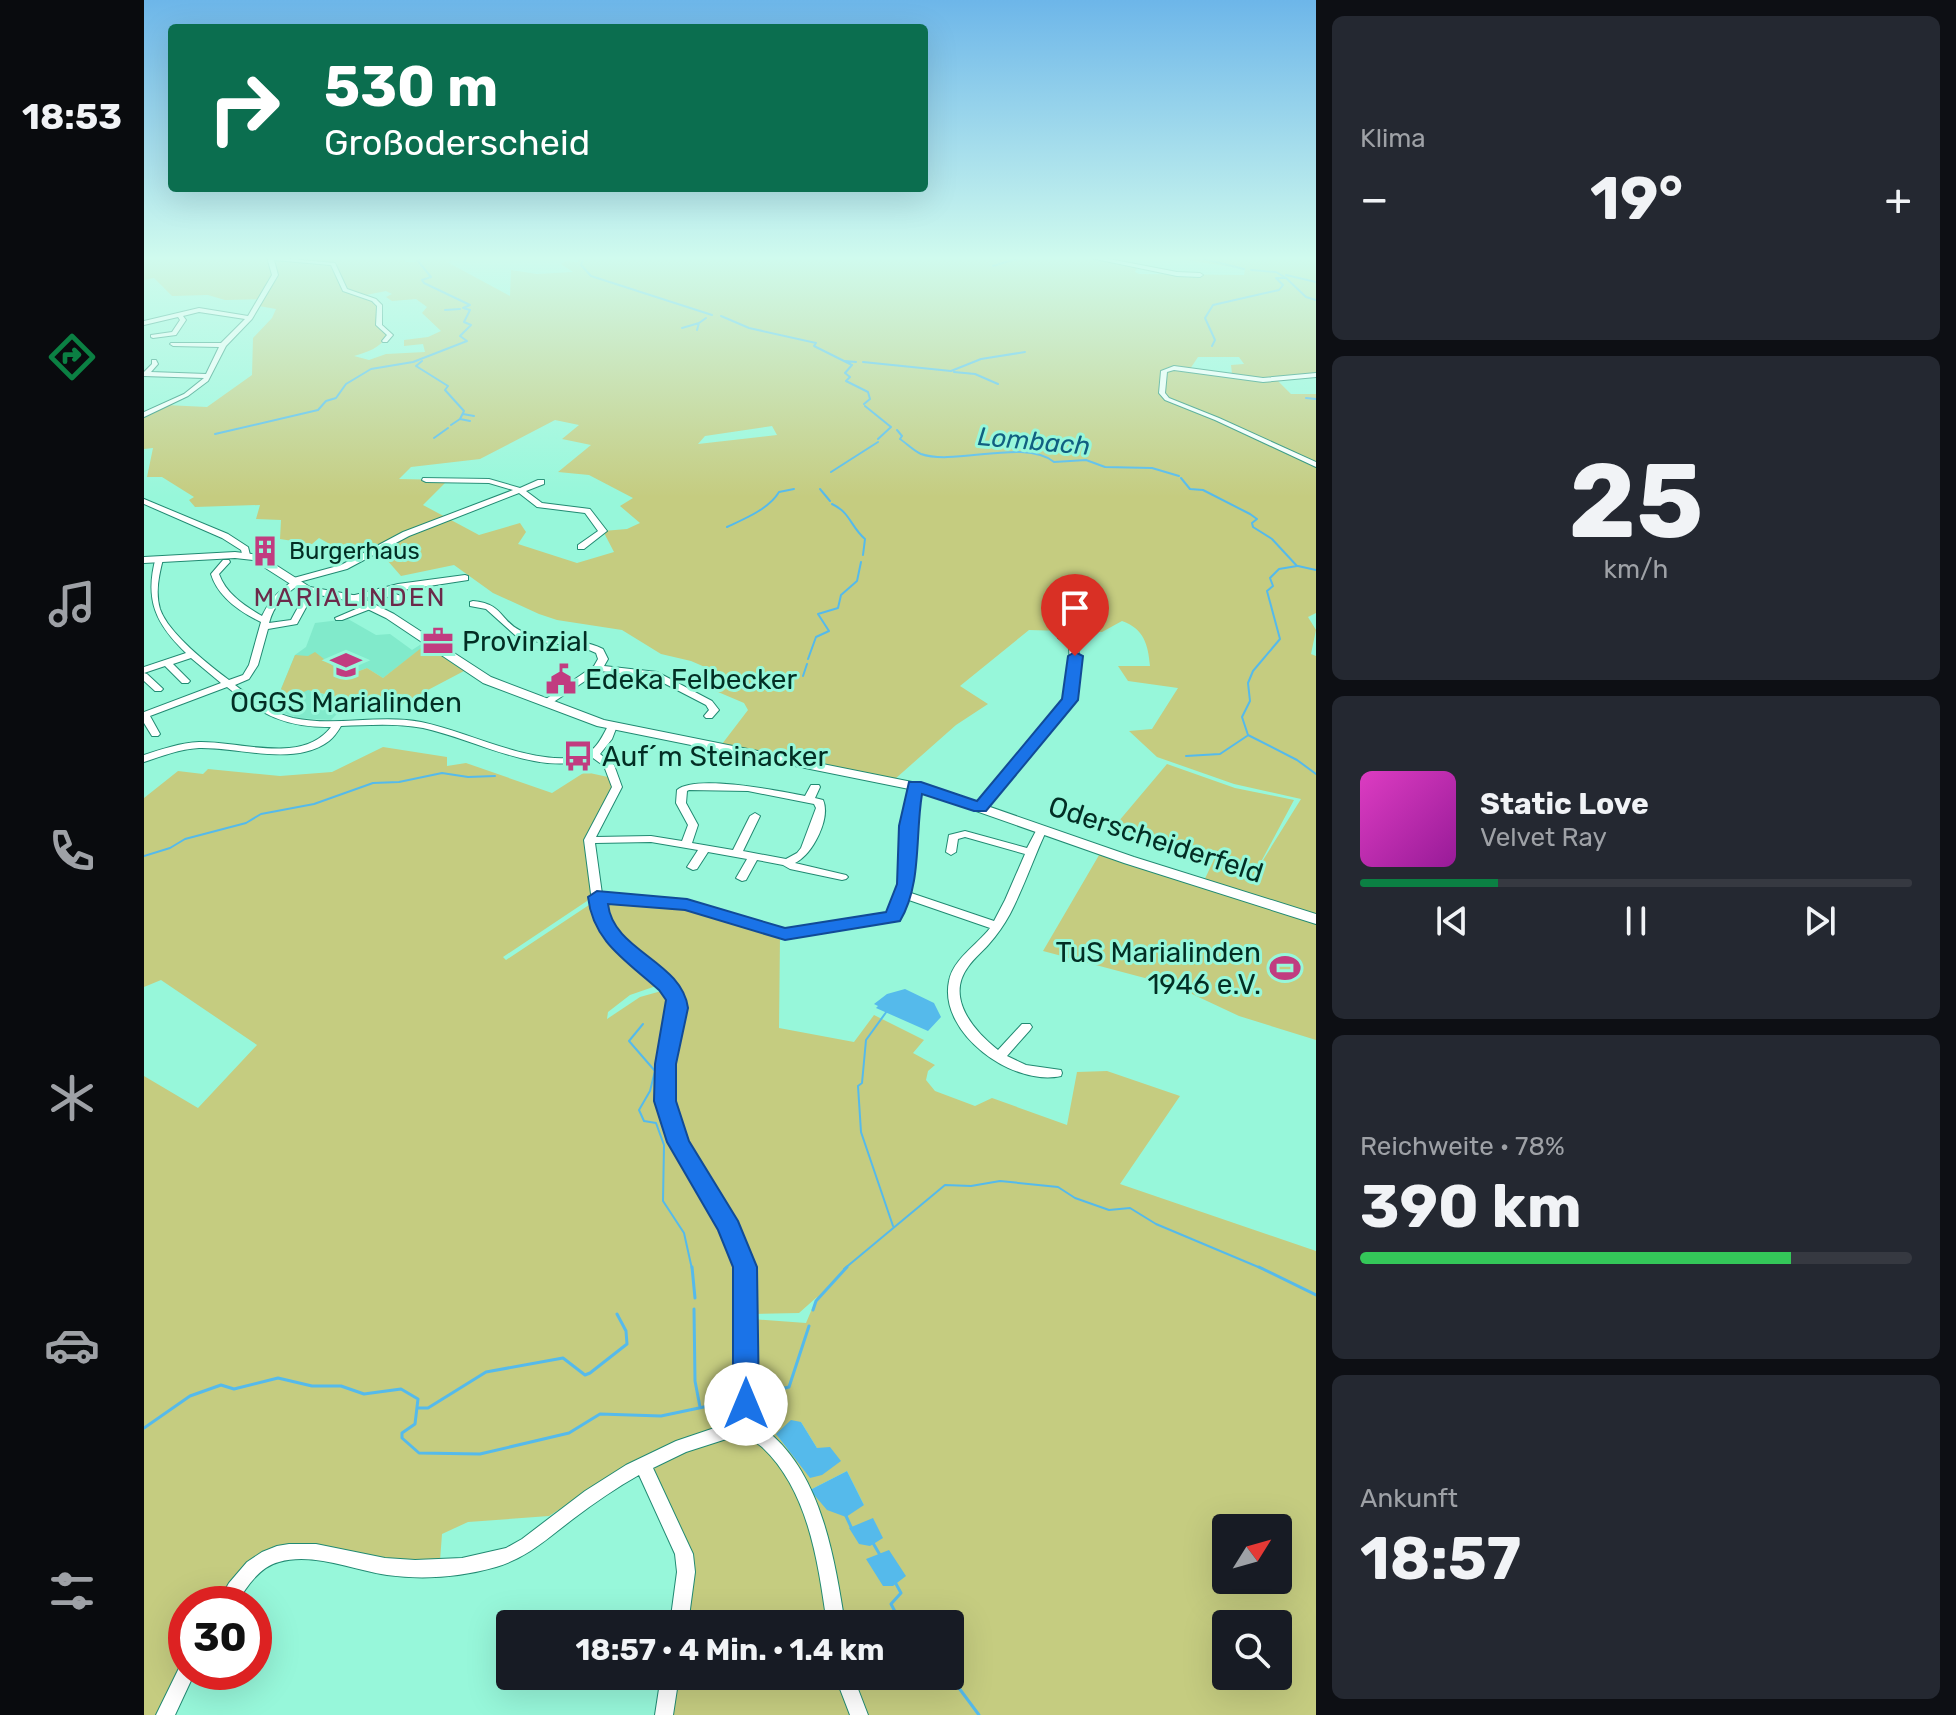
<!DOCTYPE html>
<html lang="de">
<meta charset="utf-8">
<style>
body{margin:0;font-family:Rubik,sans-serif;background:#242831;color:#f1f3f6;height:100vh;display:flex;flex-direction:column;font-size:30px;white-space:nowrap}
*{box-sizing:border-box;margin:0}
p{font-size:26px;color:#9ea1a6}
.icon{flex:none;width:44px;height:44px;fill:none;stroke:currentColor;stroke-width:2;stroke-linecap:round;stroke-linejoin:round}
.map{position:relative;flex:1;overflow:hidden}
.sheet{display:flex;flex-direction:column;gap:16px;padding:16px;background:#0d0f14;width:640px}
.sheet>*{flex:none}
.top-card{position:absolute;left:24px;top:24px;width:760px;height:168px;border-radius:8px;box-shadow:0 8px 32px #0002;background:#0b6e4f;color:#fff;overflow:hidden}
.needle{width:52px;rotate:53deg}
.buttons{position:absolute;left:1068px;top:1514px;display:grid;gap:16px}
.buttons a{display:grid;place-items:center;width:80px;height:80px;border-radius:8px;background:#171b24;box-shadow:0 8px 32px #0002;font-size:40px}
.speed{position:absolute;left:24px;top:1586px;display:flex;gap:16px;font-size:40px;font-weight:700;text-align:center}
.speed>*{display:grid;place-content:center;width:104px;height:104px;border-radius:50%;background:#171b24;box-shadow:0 8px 32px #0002;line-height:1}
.speed .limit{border:12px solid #d22;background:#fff;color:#111}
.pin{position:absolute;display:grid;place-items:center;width:68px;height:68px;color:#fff;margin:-82px -34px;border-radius:50% 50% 50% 0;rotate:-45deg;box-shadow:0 0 8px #0007}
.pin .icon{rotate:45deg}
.me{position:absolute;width:88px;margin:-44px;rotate:0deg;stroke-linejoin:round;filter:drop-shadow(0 0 6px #0008)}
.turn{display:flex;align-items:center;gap:28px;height:168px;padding:0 24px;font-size:36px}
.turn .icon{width:104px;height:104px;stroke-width:2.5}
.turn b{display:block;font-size:56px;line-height:68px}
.big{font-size:60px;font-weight:700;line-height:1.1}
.sheet .tile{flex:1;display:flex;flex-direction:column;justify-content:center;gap:12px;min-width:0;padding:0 28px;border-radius:12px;background:#242831}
.sheet .dial{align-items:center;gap:0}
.dial b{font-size:104px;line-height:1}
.song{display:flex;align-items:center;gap:24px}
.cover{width:96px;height:96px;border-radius:12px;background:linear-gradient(135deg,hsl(310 70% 55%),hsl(300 70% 35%))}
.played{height:8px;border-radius:4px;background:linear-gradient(90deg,#0b8043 25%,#363941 25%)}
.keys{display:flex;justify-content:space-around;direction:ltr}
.heat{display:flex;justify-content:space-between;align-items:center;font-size:44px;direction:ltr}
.charge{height:12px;border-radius:6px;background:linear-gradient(90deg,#34c759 78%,#363941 0)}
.trip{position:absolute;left:352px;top:1610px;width:468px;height:80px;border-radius:8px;background:#171b24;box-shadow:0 8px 32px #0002;font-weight:700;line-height:80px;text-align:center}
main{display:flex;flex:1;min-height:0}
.dock{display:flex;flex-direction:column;width:144px;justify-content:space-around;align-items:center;background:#090b0e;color:#9ea1a6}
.dock .icon{width:56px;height:56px}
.dock .active{color:#0b8043}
.dock b{font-size:36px;color:#f1f3f6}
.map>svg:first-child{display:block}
</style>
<main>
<nav class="dock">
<b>18:53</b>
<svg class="icon active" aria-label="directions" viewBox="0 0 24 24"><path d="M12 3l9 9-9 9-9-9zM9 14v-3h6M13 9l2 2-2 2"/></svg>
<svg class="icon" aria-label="music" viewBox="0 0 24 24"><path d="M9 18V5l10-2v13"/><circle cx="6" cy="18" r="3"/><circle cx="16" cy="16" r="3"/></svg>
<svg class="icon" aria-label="phone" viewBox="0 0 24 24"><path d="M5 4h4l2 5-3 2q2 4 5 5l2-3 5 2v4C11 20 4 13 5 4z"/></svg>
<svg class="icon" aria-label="climate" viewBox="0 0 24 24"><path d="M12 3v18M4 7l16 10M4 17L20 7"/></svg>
<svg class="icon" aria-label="car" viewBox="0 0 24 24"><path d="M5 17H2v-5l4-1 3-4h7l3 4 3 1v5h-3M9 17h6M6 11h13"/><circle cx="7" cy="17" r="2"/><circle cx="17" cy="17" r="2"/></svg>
<svg class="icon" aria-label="filters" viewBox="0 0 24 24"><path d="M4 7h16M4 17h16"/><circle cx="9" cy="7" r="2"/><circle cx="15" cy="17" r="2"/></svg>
</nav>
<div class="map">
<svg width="1172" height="1715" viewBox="0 0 1172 1715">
<rect width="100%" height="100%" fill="#97f7da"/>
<!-- built -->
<path fill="#81eacb" d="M204 619 232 635 246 634 268 650 279 643 282 645 239 678 223 668 165 690 205 702 187 720 154 718 127 709V703L148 699 135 694 151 655 162 647 171 623Z"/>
<!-- green -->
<path fill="#c5cc80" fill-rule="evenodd" d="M0 257H262L261 262H271L276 257H317L303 262 366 296 367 270 393 274 429 272 417 264 421 261 434 262V257H945L994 266 991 272 995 274 1100 275 1101 269 1024 257H1172V375L1133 380 1147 394H1172V613L1164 617 1172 630 1167 654 1172 656V1040L1095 1016 1031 986 899 951 958 850 1059 883 1072 855 969 828 1023 764 1091 788 1150 800 1111 873 1157 799 1090 784 1013 757 985 731 1008 729 1034 688 984 681 974 666H1006C1004 644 1000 629 978 621L958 632 885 630 816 686 844 704 812 725 751 779 575 748 604 710 600 703 567 689 584 677 547 661 517 654 478 630 413 620 395 614 349 593 310 565 257 576 243 560 251 557 240 545 226 552 204 543 191 547 175 538 168 544 136 539 137 520 112 519 116 505 51 507 45 500 50 497 18 477H3L9 448 0 449V416L22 405 63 407 108 375 109 338 128 318 132 309 115 306 118 299 81 300 64 295 28 296 10 278 0 280ZM242 291 248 294 242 297 248 301 272 299 283 307 278 313 297 331 284 337 260 340V346L279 344 281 352 242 354 225 360 210 356C224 352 236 348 244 335L233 322 234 304 217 296ZM1054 357H1095L1100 364 1087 365 1088 374 1046 369ZM411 420 435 425 418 439 447 445 414 472 445 475 489 498 476 506 496 523 483 529 459 531 470 552 433 563 374 544 382 532 376 523 335 535 279 505 304 480 255 479 267 467 336 459ZM628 426 633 435 554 444 561 436Z
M281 645 320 671 263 701 249 711 164 690 147 698 135 694 151 655 164 656 171 652 202 676 223 668 239 678Z
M239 747 303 757V766L322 763 408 793 441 772 464 777 468 787 440 839 448 892 443 901 359 957 362 960 448 903 456 930 513 983 512 986 486 995 464 1012 463 1019 496 997 528 988 465 930 456 903 464 899 525 903 636 936 635 1028 710 1042 730 1015 780 1040 769 1053 791 1065 784 1071 782 1080 791 1091 831 1106 848 1098 923 1125 933 1072 963 1071 1036 1096 976 1184 1172 1251V1715H721L705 1676H806V1624H542L549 1568 508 1474H470L405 1516 324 1522 298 1534 296 1561H259L144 1545 74 1604H42V1663L16 1715H0V1076L54 1108 113 1045 17 980 0 987V798L34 771 59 774 64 769 136 776 188 772ZM591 1247 607 1314 655 1313 673 1297 662 1323 608 1319ZM657 1422 673 1448 667 1478 632 1434ZM703 1471 720 1505 666 1490ZM1082 1528H1134V1580H1082ZM1082 1624H1134V1676H1082Z
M534 1676H696L711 1715H527Z"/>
<!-- water -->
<path fill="#55baeb" d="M761 989 790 1003 797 1017 784 1031 732 1008 734 1006 730 1004 743 994Z
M647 1420 657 1422 673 1448 686 1447 697 1461 678 1475 666 1478 632 1434Z
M703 1471 720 1505 702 1517 683 1510 666 1490Z
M729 1518 739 1538 726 1546 715 1544 705 1528Z
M745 1550 762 1576 749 1586H739L722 1559Z"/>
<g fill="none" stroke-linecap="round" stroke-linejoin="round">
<!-- stream-far1 -->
<path stroke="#55baeb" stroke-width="2" d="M440 257 437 265 447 276 568 315
M1052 257 1100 269
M849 266 878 257
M1142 275 1172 282
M1142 278 1162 297 1172 300
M301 310 316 309
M577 316 605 328 672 343 670 346 708 365 701 373 706 377 702 381 724 392 726 399 720 404
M538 328 555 323
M553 330 555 323 562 318
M1068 346 1071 340 1061 318 1069 305 1135 290 1139 285 1132 278H1142L1132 272 1107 270
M278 361 272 366 304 386 301 390 320 411 316 419 307 425
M701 361 712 362
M719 362 807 371 837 359 881 352
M810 372 831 374 854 384
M1162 398 1172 399
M721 406 747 427 734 439
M319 414 330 416
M316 419 326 421
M753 430 758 436 756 439C762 443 770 451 777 454 811 466 881 438 910 462L942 460 961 467 1008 468 1035 476
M71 434 174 410 182 401 192 398 202 384 227 369 269 362 323 341 316 336 327 325 320 322 326 310 319 308 326 305 280 283 278 280 287 277 274 261 277 257
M290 438 304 428
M687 472 734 442
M1037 478 1046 489 1059 490 1106 514 1113 519 1108 523 1109 527 1128 539 1153 566 1135 569 1126 578 1129 586 1123 591 1136 639 1109 671 1104 683 1106 701 1098 717 1104 735
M676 489 686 501
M688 504C707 513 706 526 721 539L719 555
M583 527C600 519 625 509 635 492L650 489
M1154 566 1172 570
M664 659 672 637 685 631 674 614 694 608 697 595 713 581 717 562
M659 676 663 664
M1104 735 1153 760 1172 774
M1042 756 1076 754 1103 736
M0 856 26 848 41 839 102 823 117 814 170 804 229 783 255 782 298 773 324 777 351 776
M743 1011 722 1040 718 1083 714 1086 717 1132 749 1226
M499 1024 485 1041 511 1071 506 1091 495 1110 500 1121 512 1123 520 1145 519 1201 540 1233 548 1269
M700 1269 801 1185 827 1186 856 1181 914 1187 931 1198 965 1210 986 1208 1012 1224 1119 1269"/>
<!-- stream -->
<path stroke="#55baeb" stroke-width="3" d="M548 1267 551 1298
M1115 1267 1172 1295
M550 1309 551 1381 556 1407
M669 1310 672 1301 703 1267
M608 1396 645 1387 665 1326
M275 1408H284L342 1372 419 1358 441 1375 446 1373 483 1344 482 1331 473 1314
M0 1428 46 1396 77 1385 90 1389 134 1378 168 1386H197L220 1394 257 1389 274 1399 271 1424 258 1433V1438L275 1453 336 1454 425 1433 456 1414 517 1416 593 1400
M702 1516 708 1529
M729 1543 736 1555
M751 1582 757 1593 747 1604 755 1619 771 1617 777 1624
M806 1676 835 1715"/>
<!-- minor casing -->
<g stroke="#218a72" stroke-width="2">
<path id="minor" d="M123 257 191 263 203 289 232 299 238 305V325L249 335 243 342H239L238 341 243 335 232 325 233 306 228 301 199 291 187 265 130 260 134 275 108 319 82 346 64 381 44 396 0 417V412L40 394 60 378 0 376V372L8 364V360H12L14 364 7 372 62 374 75 347 29 346 26 344 27 343H77L101 319 55 312 39 316 42 320 32 335 9 338 7 337V335L28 332 36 320 34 317 0 325V321L55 308 104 316 128 275Z
M942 257H955L1033 272 1056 273 1059 275 1056 277 1033 276Z
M1030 366 1119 378 1172 373V377L1119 382 1030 370 1023 372 1021 393 1025 398 1075 418 1172 462V467L1071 420 1021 400 1015 393 1017 371Z
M279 478 345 479 376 488 394 480H400V484L382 491 398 503 446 509 463 531 440 549H434V545L454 531 441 513 393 507 375 493 265 536 203 569 155 582V585C139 595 130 605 125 623L147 620 158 600H164L165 602 153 624 124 629 114 665 105 679 91 685C107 697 128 713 149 718 191 727 234 714 277 722 323 731 386 765 432 757 451 754 457 739 465 724H471L473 726 468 739 456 754 470 765 478 787 452 837 507 836 538 841 544 825 532 803 533 790C552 774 636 791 661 796L667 785H675L676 787 671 798 679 800C687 818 669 854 651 863L702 875 704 877 702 879 698 880 646 869 639 865 613 860 602 880 598 881 592 878 603 859 564 852 553 869 549 870 543 867 554 850 507 842 451 843 458 894 543 901 641 930 745 914 754 886 763 802 767 784 771 783 776 786 768 869 764 892 850 921 861 900 881 854 821 837 814 839 812 852 807 855 802 852 805 835 821 831 883 848 894 827 898 826 903 829C890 857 880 887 866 914 860 925 853 935 845 944 838 952 830 958 824 967 801 998 830 1031 854 1050L878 1024H886L888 1027 886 1030 863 1056 882 1065 917 1070 918 1073 917 1076C869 1087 794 1033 805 981 809 959 833 945 846 928L762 899 754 920 641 938 542 909 459 901 462 917 467 929 533 989 540 1008 527 1064 528 1101 541 1141 590 1224 608 1267 610 1420 609 1423C615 1427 623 1431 629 1436 679 1481 691 1562 701 1624H683C674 1563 665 1491 618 1447 612 1442 605 1438 598 1434L542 1452 509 1468 549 1554 551 1572 544 1624H526L533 1572 531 1554 495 1475C472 1488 450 1503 429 1519 404 1538 383 1558 352 1567 317 1577 279 1580 243 1575 209 1570 169 1552 135 1562 115 1567 102 1588 92 1604H73L85 1583 103 1562 118 1552 133 1546 145 1544H172L241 1558 271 1560 318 1558 362 1548 378 1539 441 1491 482 1465 532 1441 594 1420V1267L578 1229 527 1142 514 1101 515 1064 528 1008 523 994 458 934 450 917 440 840 468 787 460 766 449 758C396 778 331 739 279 728 252 723 225 725 197 726 194 731 190 737 185 741 151 767 95 747 55 748 36 749 18 756 0 762V755C18 749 36 743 55 742 96 741 158 765 187 727 141 727 118 715 83 687L6 716 16 734 14 736H8L0 723V712L77 683 47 658 29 664 46 681 44 683H38L21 666 0 673V667L42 653C12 624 0 600 12 557H15L19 559C15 575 11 592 16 609 24 633 65 665 85 680L99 675 105 665 117 622C96 612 74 597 67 574L79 560H85L86 562 75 574C82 594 101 606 118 616 125 601 133 592 146 583L145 581 146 579 197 565 259 532 369 490 345 483 282 482 278 480ZM545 790 604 791 670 804 672 808 657 848 653 853 642 859 599 851 616 816 611 813 606 816 589 850 548 843 554 825 542 803 543 791Z
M0 499 84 534 104 547 106 555 105 557H99L97 550 78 538 0 504Z
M321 575 324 576V580L246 592 260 597 261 599 257 602 236 594 210 601 206 598 207 596 254 584Z
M329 601C360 604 355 620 377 631 401 643 431 635 459 649L464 659 460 666 513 672 568 701 575 710 568 718H562L560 716 565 710 562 705 508 677 456 671 405 705H399L397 703 399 701 450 666 454 659 452 653 436 646 395 642 372 636 342 609 326 606V602Z
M226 603 230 606 229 608 198 620H192L191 618Z
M919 635 934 645 936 667 931 700 840 809H832L831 807 832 805 921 700 926 667 925 646 914 638Z
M0 673 3 674 17 687 19 689 17 691H11L0 681Z
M42 1663V1672H51L31 1715H12L36 1666Z
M517 1676H535L529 1715H511Z
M691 1676H709L724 1715H706Z"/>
</g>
<!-- major casing -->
<g stroke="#218a72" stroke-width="2">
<path id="major" d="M91 552 116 555 166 587 214 596 250 614 347 677 460 720 783 785 990 857 1172 914V924L980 863 775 791 453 726 339 683 242 618 207 601 159 592 109 560 91 558 0 563V557Z"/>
</g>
<!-- minor -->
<use href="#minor" fill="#fff" fill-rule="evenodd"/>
<!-- major -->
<use href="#major" fill="#fff" fill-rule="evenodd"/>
</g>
<!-- sky -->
<linearGradient id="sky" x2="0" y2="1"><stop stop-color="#6db6e9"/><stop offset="0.52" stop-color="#d0fbee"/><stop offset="1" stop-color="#d0fbee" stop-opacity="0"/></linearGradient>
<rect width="1172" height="497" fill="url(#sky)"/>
<!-- route -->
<path fill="#1a73e8" stroke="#114b97" stroke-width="2" d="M931 652 939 656 934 700 842 811H830L778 794C771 836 778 884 756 921L641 940 541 910 464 904C469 951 538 961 544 1008L532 1064V1101L545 1141 594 1221 613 1267 615 1404 612 1413 602 1416 593 1413 589 1404V1267L574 1230 523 1142 510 1101 511 1064 522 1000 515 990C483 961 449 942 444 897L453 891 543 899 641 928 742 912 753 884 755 826 765 782H777L833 801 918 699 924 656Z"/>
<!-- icons -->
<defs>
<g id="building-bare" transform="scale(2.4)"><path d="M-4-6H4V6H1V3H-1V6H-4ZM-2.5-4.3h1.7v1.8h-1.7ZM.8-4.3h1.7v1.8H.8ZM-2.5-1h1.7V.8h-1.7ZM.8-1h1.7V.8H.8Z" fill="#c13c80" stroke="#97f7da" stroke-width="2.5" paint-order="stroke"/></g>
<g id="office-bare" transform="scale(2.4)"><path d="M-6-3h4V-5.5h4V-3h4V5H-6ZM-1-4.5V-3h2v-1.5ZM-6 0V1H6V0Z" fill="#c13c80" stroke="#97f7da" stroke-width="2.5" paint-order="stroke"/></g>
<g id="school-bare" transform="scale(2.4)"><path d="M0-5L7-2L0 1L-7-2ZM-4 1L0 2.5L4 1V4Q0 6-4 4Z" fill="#c13c80" stroke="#97f7da" stroke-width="2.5" paint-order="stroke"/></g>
<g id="civic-bare" transform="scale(2.4)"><path d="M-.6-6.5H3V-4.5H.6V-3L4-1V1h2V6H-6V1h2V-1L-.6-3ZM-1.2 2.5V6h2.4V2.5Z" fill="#c13c80" stroke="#97f7da" stroke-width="2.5" paint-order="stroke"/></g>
<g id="bus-bare" transform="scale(2.4)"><path d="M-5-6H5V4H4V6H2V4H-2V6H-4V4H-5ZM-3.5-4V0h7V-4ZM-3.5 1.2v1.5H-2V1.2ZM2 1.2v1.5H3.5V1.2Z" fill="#c13c80" stroke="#97f7da" stroke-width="2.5" paint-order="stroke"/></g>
<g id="stadium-bare" transform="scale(2.4)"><path d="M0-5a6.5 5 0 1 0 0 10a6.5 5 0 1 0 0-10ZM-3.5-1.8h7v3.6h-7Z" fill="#c13c80" stroke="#97f7da" stroke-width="2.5" paint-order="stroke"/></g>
</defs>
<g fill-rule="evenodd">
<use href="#building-bare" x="121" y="551"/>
<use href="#office-bare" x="294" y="641"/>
<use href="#school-bare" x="202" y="665"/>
<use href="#civic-bare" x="417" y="679"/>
<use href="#bus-bare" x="434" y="756"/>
<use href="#stadium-bare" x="1141" y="968"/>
</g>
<g text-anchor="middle" stroke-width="6" stroke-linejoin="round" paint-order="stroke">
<!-- far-poi labels -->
<g font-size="24" fill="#022e24" stroke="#97f7da" text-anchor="start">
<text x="145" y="559">Burgerhaus</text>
</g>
<!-- far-water labels -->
<g font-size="26" font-style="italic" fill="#115f81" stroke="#97f7da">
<text transform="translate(890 441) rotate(5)" y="9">Lombach</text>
</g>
<!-- far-quarter labels -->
<g font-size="26" letter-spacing="2" fill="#6b2a4a" stroke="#97f7da">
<text x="206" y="606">MARIALINDEN</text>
</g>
<!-- poi labels -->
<g font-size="28" fill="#022e24" stroke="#97f7da" text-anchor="start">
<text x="318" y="651">Provinzial</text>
<text x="441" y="689">Edeka Felbecker</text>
<text x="202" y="712" text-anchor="middle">OGGS Marialinden</text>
<text x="458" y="766">Auf´m Steinacker</text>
<text x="1117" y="962" text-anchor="end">TuS Marialinden<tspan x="1117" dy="32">1946 e.V.</tspan></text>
</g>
<!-- street labels -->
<g font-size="28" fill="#022e24" stroke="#97f7da">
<text transform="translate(1012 839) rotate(18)" y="10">Oderscheiderfeld</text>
</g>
</g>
</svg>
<div class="buttons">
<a><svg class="needle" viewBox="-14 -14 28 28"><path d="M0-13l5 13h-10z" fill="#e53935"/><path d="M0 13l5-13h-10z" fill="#9ea1a6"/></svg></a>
<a><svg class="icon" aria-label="search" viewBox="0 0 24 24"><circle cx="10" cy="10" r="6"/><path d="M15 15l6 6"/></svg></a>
</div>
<div class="speed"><div class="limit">30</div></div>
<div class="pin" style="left:931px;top:656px;background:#d93025"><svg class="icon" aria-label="arrive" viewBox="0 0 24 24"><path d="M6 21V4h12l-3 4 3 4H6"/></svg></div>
<svg class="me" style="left:602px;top:1404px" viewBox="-20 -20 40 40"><circle r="19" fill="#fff"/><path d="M0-13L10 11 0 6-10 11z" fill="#1a73e8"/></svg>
<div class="trip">18:57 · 4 Min. · 1.4 km</div>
<div class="top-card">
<div class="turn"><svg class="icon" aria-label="right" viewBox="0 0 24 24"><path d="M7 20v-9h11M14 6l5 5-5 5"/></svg><div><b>530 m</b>Großoderscheid</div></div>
</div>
</div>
<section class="sheet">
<div class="tile"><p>Klima</p>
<div class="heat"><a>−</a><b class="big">19°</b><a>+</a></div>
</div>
<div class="tile dial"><b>25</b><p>km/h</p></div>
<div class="tile">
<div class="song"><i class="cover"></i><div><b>Static Love</b><p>Velvet Ray</p></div></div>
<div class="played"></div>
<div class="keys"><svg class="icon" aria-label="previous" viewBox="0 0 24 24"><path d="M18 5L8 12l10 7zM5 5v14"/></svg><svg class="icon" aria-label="pause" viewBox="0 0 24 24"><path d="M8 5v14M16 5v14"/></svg><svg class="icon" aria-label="next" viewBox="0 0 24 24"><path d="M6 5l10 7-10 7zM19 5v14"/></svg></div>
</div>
<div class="tile"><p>Reichweite · 78%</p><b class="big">390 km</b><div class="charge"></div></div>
<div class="tile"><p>Ankunft</p><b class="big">18:57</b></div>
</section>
</main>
